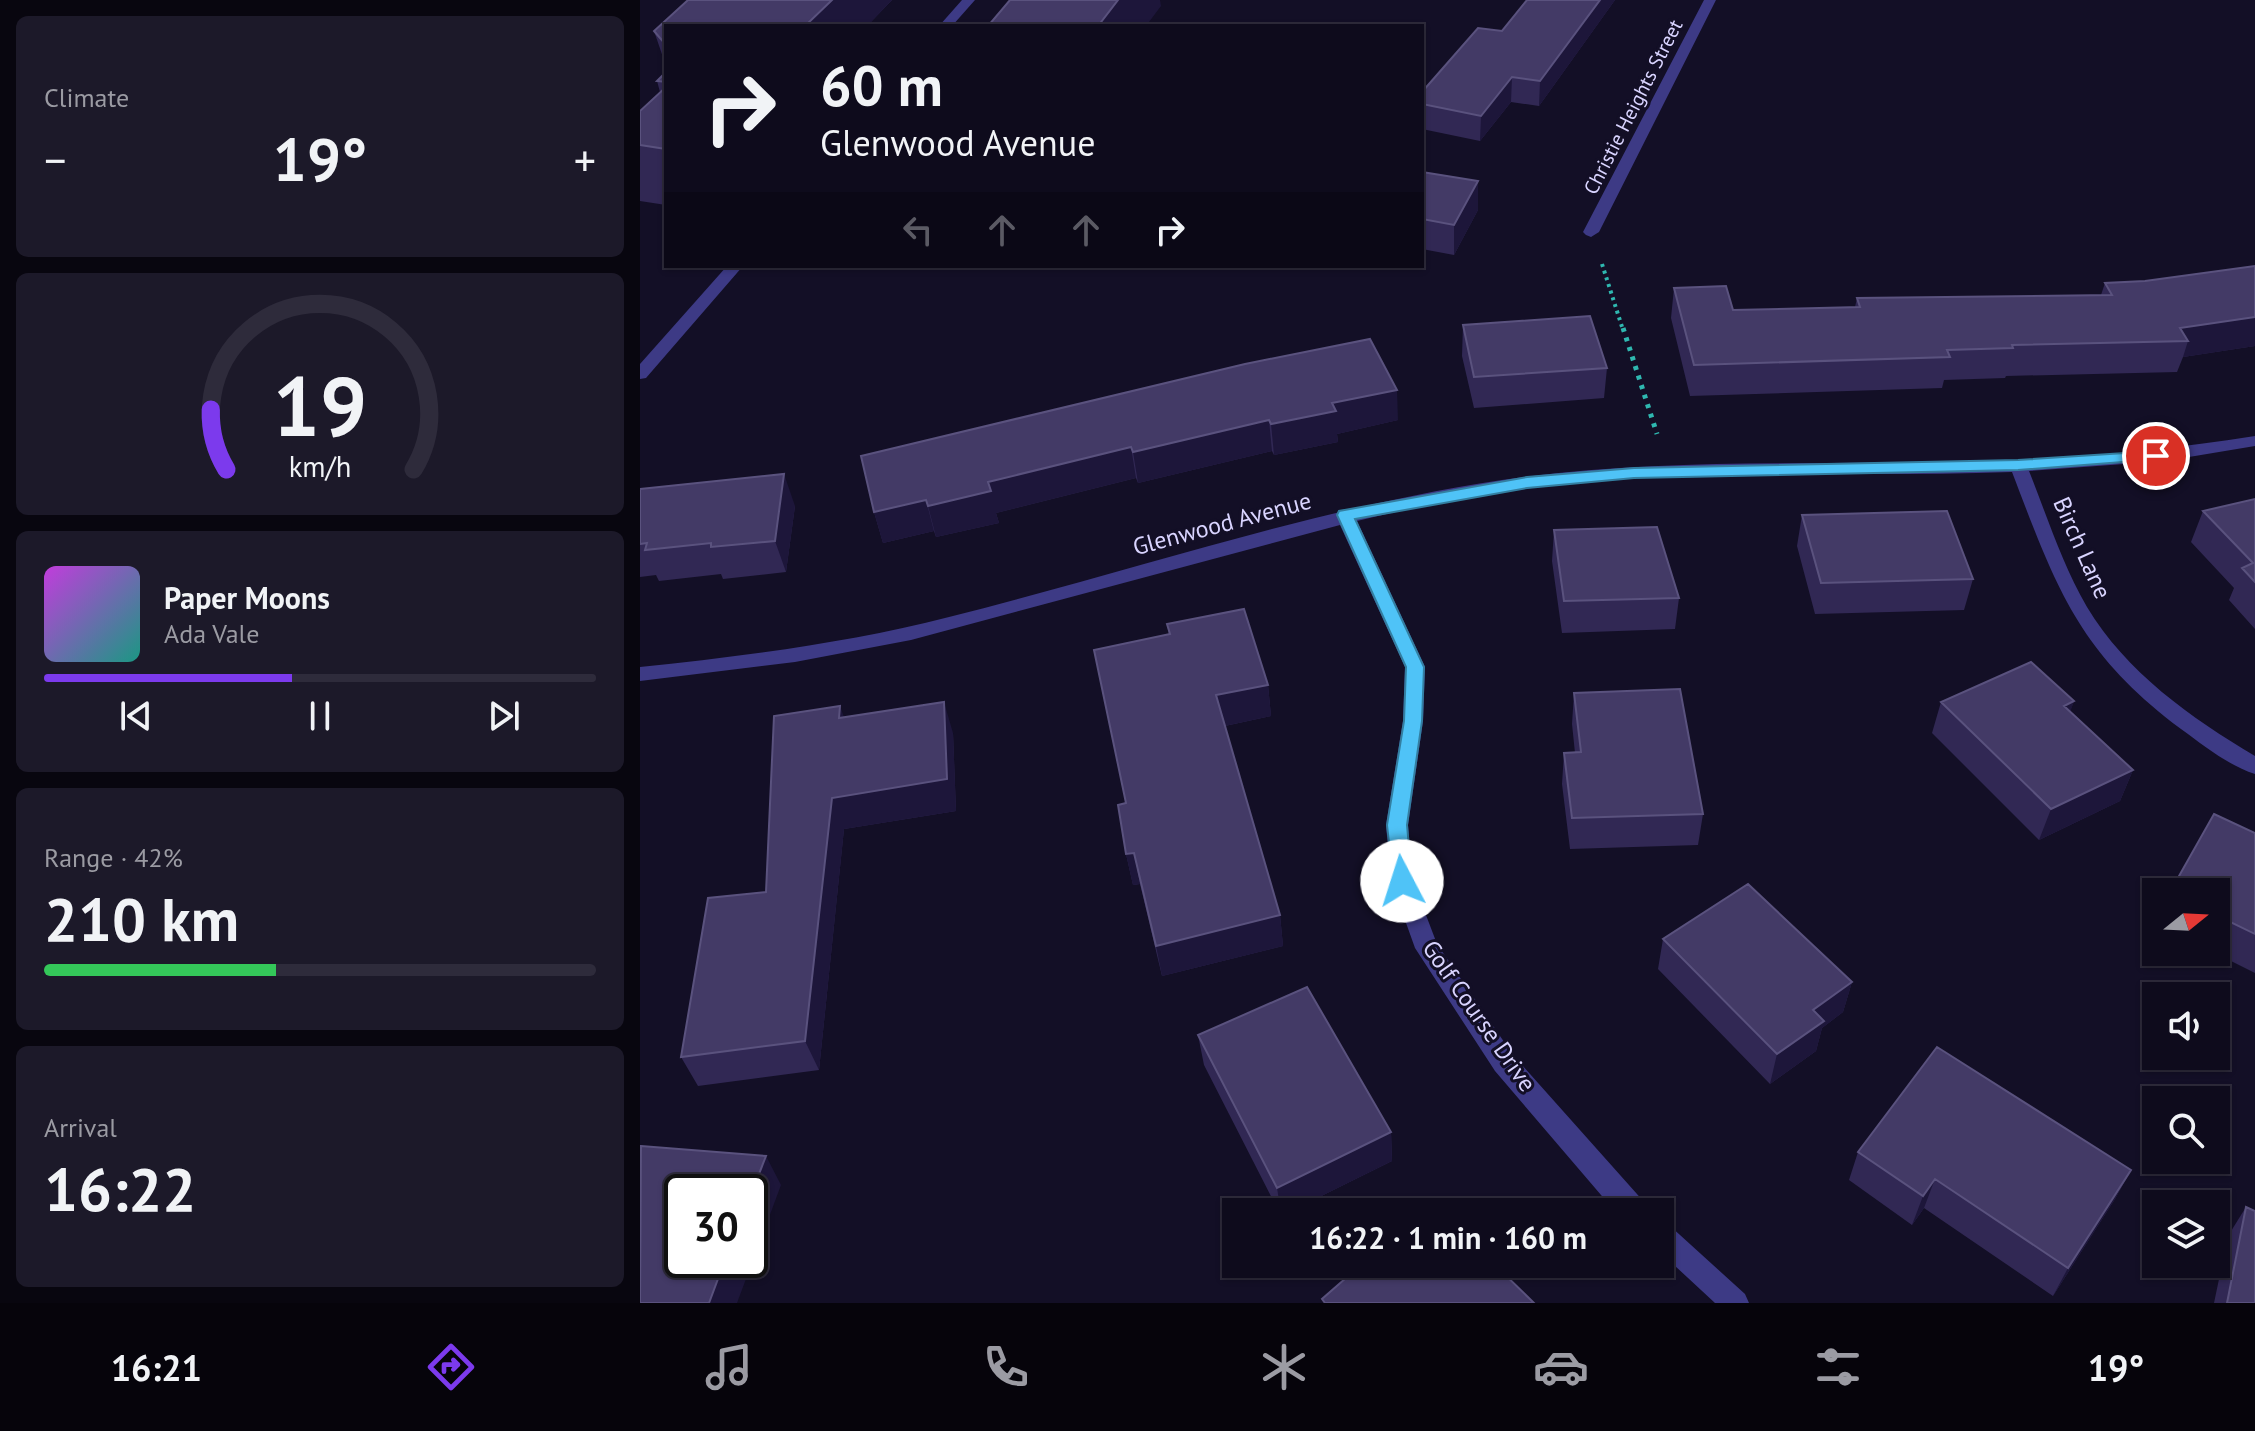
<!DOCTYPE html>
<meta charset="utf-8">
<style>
body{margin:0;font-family:"PT Sans",sans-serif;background:#1c1929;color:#f1f3f6;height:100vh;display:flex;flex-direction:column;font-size:30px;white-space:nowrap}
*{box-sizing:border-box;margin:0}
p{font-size:26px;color:#9b9ba3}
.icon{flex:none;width:44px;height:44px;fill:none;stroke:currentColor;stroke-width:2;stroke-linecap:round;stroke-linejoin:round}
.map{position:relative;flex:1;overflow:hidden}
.side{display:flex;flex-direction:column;gap:16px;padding:16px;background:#08060f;width:640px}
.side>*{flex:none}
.guide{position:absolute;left:24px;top:24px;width:760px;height:244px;border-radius:0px;box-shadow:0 2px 6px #0004,0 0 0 2px #2e2b3b;background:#0e0b1c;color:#f1f3f6;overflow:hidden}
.needle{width:52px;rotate:72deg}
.fabs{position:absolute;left:1502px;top:878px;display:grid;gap:16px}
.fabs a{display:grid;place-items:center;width:88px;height:88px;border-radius:0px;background:#0e0b1c;box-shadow:0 2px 6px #0004,0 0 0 2px #2e2b3b;font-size:40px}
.speed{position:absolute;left:24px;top:1174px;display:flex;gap:16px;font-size:40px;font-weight:700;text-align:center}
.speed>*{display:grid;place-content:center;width:104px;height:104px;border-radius:50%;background:#0e0b1c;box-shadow:0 2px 6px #0004,0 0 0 2px #2e2b3b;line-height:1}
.speed .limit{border:4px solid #111;border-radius:12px;background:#fff;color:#111}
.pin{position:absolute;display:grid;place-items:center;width:68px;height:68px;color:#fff;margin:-34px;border:4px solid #fff;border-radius:50%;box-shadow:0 2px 8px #0007}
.me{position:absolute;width:88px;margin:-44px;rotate:355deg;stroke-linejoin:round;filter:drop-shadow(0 0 6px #0008)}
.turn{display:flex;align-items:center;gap:28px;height:168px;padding:0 24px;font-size:36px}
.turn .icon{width:104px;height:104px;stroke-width:2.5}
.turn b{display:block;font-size:56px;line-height:68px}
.lanes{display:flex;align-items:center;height:76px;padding:0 24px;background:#0003;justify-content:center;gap:40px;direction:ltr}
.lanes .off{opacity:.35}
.big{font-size:60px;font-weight:600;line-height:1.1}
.side .tile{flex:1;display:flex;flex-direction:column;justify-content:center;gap:12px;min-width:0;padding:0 28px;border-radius:12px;background:#1c1929}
.side .dial{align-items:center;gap:0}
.dial svg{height:208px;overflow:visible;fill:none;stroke:#2e2b3b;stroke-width:7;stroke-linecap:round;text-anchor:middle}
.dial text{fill:#f1f3f6;stroke:none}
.song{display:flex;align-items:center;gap:24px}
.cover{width:96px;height:96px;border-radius:12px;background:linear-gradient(135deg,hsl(290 70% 55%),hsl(170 70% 35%))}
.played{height:8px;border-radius:4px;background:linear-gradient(90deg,#7c3aed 45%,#2e2b3b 45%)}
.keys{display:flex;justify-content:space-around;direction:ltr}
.heat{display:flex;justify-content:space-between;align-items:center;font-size:44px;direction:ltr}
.charge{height:12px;border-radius:6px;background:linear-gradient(90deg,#34c759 42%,#2e2b3b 0)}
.trip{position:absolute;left:582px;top:1198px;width:452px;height:80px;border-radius:0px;background:#0e0b1c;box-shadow:0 2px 6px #0004,0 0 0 2px #2e2b3b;font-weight:600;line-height:80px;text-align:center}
.dock{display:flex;height:128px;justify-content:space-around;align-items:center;background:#06040b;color:#9b9ba3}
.dock .icon{width:56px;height:56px}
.dock .current{color:#7c3aed}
.dock b{font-size:36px;color:#f1f3f6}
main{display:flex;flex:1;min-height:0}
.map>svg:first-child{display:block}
</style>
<main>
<section class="side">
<div class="tile"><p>Climate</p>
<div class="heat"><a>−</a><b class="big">19°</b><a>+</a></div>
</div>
<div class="tile dial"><svg viewBox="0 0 100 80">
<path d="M14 69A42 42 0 1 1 86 69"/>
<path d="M14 69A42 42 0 0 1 8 46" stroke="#7c3aed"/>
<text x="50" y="56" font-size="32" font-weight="700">19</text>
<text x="50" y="72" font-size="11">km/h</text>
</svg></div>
<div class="tile">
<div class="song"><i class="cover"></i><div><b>Paper Moons</b><p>Ada Vale</p></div></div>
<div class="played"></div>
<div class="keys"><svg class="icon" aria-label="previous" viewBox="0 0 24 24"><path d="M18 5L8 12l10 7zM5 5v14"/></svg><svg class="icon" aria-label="pause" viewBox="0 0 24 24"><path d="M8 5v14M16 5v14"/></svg><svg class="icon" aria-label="next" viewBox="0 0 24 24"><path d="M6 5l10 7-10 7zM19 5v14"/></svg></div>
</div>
<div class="tile"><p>Range · 42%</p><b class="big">210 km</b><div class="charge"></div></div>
<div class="tile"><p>Arrival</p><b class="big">16:22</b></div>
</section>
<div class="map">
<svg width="1615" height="1303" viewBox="0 0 1615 1303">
<rect width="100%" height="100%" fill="#130f26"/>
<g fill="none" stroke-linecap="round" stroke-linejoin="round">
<!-- path-far1 -->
<path stroke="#2fb8b0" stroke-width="4" stroke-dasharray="3 4" stroke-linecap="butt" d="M962 264 983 330"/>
<!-- path -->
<path stroke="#2fb8b0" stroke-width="5" stroke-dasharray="4 6" stroke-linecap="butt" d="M983 328 1017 434"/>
<!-- street -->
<path fill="#3d3a85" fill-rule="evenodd" d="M322 0H335L312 26H299Z
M1064 0H1076L959 232 951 237 946 235 943 232Z
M87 266H103L6 378 0 379V364Z
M1615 436V446L1525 461 1389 471C1407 516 1422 564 1447 607 1486 672 1551 718 1615 756V774C1589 766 1563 745 1541 729 1438 652 1416 587 1372 472 1240 477 1107 470 975 479 888 486 802 500 717 521L785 667 783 721 768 825 773 881 797 944 873 1055 1005 1203 1009 1212H978L967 1202 855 1071 775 948 751 881 746 825 763 721 765 667 700 525 271 640 155 662 0 681V667C104 656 208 643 309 617 501 569 688 503 884 477 1037 457 1191 466 1345 461 1436 459 1525 450 1615 436Z
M1020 1222 1029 1225 1105 1294 1109 1303H1075L1020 1252Z"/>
</g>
<!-- wall -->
<path fill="#312854" d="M48 0H252L227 26H26V66L14 31Z
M887 0H975L899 106 871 102 840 141 782 129V92L862 31Z
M26 72V205L0 201V111L20 92 17 81Z
M782 172 838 210 814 255 782 249Z
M1615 266V346L1543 357 1537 372 1366 376 1365 378 1304 380 1302 388 1050 396 1031 318 1034 288 1093 310 1215 307 1217 298 1461 295 1465 283 1505 281Z
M823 325 967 368 964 398 834 408 822 356Z
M605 364 758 420 697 434 698 442 634 455 632 451 498 483 496 478 356 513 359 523 296 537 294 531 243 543 234 512Z
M0 489 155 506 146 572 83 579 81 574 19 581 16 575 0 577Z
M1615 499V629L1589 600 1594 588 1551 542 1563 511Z
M1162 515 1333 579 1324 610 1175 614 1157 546Z
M914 530 1039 598 1035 629 922 633 912 561Z
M527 624 628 685 631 716 585 726 640 915 643 946 522 976 500 884 493 885 486 854V803L529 635Z
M934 693 1063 814 1058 845 930 849 922 784 924 753H935L932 724Z
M1434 701 1430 711 1493 770 1480 801 1399 840 1292 733 1301 702Z
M204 718 313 733 316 811 204 829 179 1070 58 1086 41 1057 126 892Z
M1615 833V973L1573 952H1576V892Z
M1023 939 1212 982 1203 1012 1182 1028 1176 1051 1130 1084 1018 969Z
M558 1035 751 1132 752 1161 649 1212H639L564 1065Z
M1218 1152 1491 1170 1475 1199 1413 1296 1284 1208 1272 1225 1209 1180Z
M1606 1207 1615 1303H1574L1588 1236Z"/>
<!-- shaded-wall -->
<path fill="#1d163a" d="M192 0H252L227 26H165Z
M478 0H520L521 6 506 26H458Z
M960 0H975L899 106 900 81Z
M872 77 871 102 840 141 841 116Z
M838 181V210L814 255V225Z
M1615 317V346L1543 357 1548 341 1540 328Z
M757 390 758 420 697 434 698 442 634 455 631 424 692 403Z
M629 420 632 451 498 483 493 452Z
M491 447 496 478 356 513 359 523 296 537 288 506 348 482Z
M144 474 155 506 146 572 135 541Z
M286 500 294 531 243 543 234 512Z
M628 685 631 716 580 727 576 695Z
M1434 701 1423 733 1424 706Z
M304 702 313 733 316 811 204 829 179 1070 165 1041 192 798Z
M200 706 211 737 199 718Z
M1493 770 1480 801 1399 840 1411 809Z
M494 853 500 884 493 885 486 854Z
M640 915 643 946 522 976 516 946Z
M1212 982 1203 1012 1182 1028 1176 1051 1130 1084 1137 1054 1173 1010Z
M751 1132 752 1161 649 1212H641L637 1188Z
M126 1156 141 1185 97 1303H69L85 1260H110V1197Z
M1491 1170 1475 1199 1413 1296 1428 1268Z
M1295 1179 1284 1208 1272 1225 1283 1196Z"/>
<!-- building -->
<path fill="#433a66" stroke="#5a527e" stroke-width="2" d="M48 0H192L165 26H26V45L14 31Z
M370 0H478L458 26H348Z
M887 0H960L900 81 872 77 841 116 782 104V92L838 28 862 31Z
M26 72V82L17 81Z
M26 87V149L0 145V111Z
M782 172 838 181 814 225 782 219Z
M1615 266V317L1540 328 1548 341 1372 345 1373 348 1307 350 1310 357 1054 365 1034 288 1086 286 1093 310 1220 307 1217 298 1472 295 1465 283 1505 281Z
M950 316 967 368 834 377 823 325Z
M730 339 757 390 692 403 696 411 631 424 629 420 493 452 491 447 348 482 351 491 288 506 286 500 234 512 221 456 605 364Z
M144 474 135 541 71 547V543L5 550 7 543 0 544V489Z
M1615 499V582L1602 568 1613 563 1563 511Z
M1307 511 1333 579 1181 583 1162 515Z
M1017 527 1039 598 924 601 914 530Z
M604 609 628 685 576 695 640 915 516 946 494 853 486 854 478 805 486 803 454 650 530 634 527 624Z
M1391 662 1434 701 1424 706 1493 770 1411 809 1301 702Z
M1040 689 1063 814 932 818 924 753 941 752 934 693Z
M304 702 307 779 192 798 165 1041 41 1057 68 898 126 892 134 716 200 706 199 718Z
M1574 814 1615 833V934L1576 915V892H1530Z
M1108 884 1212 982 1173 1010 1184 1021 1137 1054 1023 939Z
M667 987 751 1132 637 1188 558 1035Z
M1297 1047 1491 1170 1428 1268 1295 1179 1283 1196 1218 1152Z
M1 1146 126 1156 110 1197V1192H42V1260H85L69 1303H0Z
M792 1203 801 1212H781Z
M1606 1207 1615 1211V1303H1587Z
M722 1264H854L894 1303H685L682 1299Z"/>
<!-- route -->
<path fill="#4fc3f7" stroke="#337fa1" stroke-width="2" d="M1516 451 1524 456 1522 459 1378 470 994 478 887 488 715 519 784 667 782 721 767 825 772 881 769 887H754L747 825 764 721 766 667 697 515 699 511 887 477 994 468 1378 460Z"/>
<g text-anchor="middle" stroke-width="6" stroke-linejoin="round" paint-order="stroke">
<!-- far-street labels -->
<g font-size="20" fill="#d9d4ff" stroke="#130f26">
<text transform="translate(993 107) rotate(-63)" y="7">Christie Heights Street</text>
</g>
<!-- street labels -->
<g font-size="24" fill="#d9d4ff" stroke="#130f26">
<text transform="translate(582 524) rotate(-15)" y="8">Glenwood Avenue</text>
<text transform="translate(1442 548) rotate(66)" y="8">Birch Lane</text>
<text transform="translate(839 1016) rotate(55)" y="8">Golf Course Drive</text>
</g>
</g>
</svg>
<div class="fabs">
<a><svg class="needle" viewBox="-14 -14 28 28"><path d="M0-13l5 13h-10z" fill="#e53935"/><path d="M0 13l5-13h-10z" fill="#9b9ba3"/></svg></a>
<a><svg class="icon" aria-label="sound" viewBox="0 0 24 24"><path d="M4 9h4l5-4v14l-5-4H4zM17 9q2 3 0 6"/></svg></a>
<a><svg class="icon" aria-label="search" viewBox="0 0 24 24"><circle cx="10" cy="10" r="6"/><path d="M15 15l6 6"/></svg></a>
<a><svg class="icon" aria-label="layers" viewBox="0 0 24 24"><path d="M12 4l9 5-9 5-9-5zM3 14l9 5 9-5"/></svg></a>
</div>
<div class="speed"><div class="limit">30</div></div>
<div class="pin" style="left:1516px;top:456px;background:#d93025"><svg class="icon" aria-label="arrive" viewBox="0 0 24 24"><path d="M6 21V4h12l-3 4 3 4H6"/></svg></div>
<svg class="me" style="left:762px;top:881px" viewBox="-20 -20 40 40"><circle r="19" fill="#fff"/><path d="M0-13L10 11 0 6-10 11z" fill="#4fc3f7"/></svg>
<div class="trip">16:22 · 1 min · 160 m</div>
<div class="guide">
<div class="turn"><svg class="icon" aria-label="right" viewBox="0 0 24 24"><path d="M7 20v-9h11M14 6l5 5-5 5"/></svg><div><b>60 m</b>Glenwood Avenue</div></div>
<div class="lanes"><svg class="icon off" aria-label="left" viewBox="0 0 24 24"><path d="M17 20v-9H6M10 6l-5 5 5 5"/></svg><svg class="icon off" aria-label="ahead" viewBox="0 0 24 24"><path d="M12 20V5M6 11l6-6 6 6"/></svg><svg class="icon off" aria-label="ahead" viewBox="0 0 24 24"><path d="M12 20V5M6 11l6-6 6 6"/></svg><svg class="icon" aria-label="right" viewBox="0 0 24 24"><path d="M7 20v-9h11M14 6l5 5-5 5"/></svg></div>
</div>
</div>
</main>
<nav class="dock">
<b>16:21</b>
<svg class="icon current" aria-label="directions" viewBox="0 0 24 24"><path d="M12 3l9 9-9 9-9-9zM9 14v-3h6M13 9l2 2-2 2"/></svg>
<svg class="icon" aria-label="music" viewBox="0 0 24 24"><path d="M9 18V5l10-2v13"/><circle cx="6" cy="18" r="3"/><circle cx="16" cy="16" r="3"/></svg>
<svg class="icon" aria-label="phone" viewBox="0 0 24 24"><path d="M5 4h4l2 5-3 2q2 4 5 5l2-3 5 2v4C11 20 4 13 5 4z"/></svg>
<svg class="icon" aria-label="climate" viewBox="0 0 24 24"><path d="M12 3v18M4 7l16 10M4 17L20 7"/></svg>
<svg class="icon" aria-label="car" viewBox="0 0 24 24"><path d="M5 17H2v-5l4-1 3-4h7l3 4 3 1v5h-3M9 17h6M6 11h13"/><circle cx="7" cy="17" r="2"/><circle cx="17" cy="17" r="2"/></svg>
<svg class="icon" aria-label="filters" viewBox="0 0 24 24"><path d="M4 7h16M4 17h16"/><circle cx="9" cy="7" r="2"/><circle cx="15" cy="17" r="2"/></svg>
<b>19°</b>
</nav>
